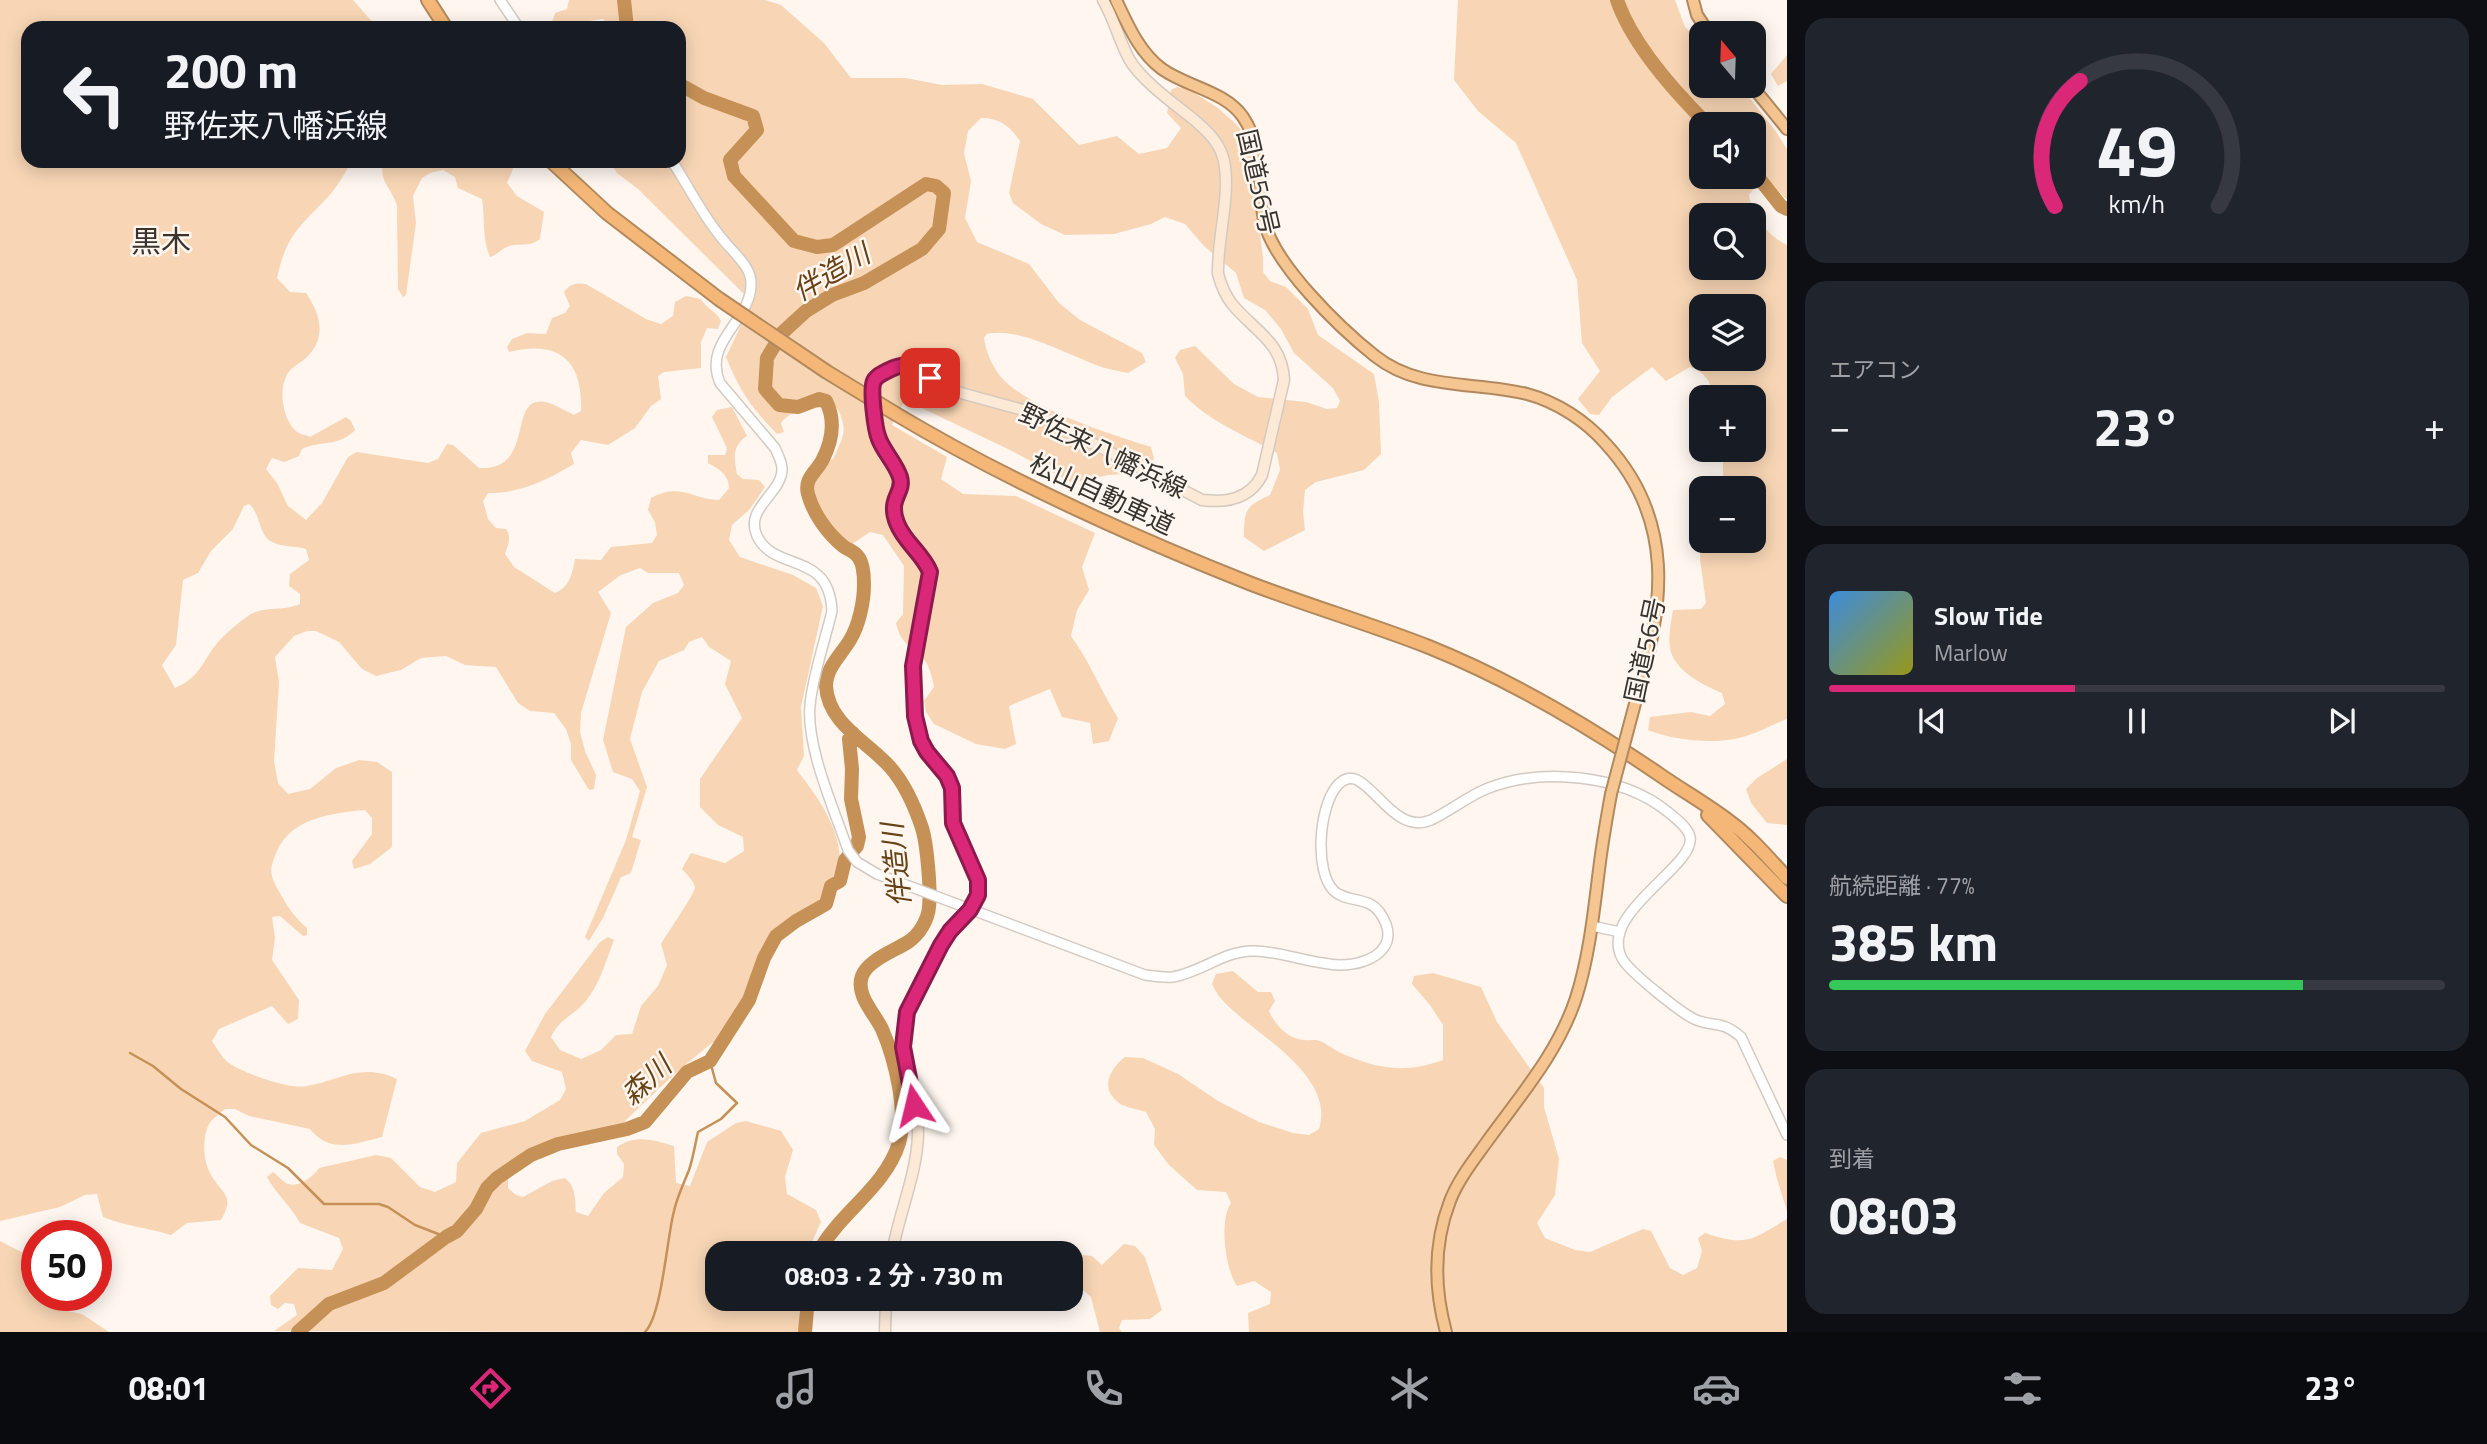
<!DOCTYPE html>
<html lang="ja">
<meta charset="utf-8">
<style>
body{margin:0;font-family:"Titillium Web","Noto Sans JP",sans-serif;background:#20242c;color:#f1f3f6;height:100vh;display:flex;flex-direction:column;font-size:26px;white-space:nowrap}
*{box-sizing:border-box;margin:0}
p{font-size:23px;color:#9ea1a6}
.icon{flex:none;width:38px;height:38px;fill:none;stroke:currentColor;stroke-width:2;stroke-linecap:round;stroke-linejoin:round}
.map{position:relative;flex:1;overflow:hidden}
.side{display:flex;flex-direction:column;gap:18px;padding:18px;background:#0d0f14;width:700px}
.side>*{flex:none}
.guide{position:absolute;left:21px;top:21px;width:665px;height:147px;border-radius:21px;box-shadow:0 4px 18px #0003;background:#171b24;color:#f1f3f6;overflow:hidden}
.needle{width:46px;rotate:341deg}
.fabs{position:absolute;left:1689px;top:21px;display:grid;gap:14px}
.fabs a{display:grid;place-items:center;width:77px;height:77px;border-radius:14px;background:#171b24;box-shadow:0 4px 18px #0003;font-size:35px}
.speed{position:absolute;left:21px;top:1220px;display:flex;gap:14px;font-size:35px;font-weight:700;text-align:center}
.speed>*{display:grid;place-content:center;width:91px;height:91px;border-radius:50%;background:#171b24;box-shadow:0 4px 18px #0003;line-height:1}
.speed .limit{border:10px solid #d22;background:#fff;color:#111}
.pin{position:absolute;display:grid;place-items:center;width:60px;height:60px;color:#fff;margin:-30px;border-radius:14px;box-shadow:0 4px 10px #0006}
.me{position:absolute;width:77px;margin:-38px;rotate:350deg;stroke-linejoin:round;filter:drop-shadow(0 0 5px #0008)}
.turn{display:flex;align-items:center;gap:24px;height:147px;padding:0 28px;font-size:32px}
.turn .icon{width:91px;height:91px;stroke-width:2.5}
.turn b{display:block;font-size:49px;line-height:60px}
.big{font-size:52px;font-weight:700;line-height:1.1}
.side .tile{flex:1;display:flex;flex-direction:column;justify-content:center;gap:10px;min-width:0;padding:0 24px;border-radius:21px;background:#20242c}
.side .dial{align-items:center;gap:0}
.dial svg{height:182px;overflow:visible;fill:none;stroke:#363941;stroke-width:7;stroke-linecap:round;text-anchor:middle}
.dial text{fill:#f1f3f6;stroke:none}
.song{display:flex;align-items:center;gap:21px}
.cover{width:84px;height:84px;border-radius:10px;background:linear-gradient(135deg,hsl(210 70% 55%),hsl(60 70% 35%))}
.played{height:7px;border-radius:4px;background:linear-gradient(90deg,#db2777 40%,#363941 40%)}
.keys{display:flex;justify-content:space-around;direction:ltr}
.heat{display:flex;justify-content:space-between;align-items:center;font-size:38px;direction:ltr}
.charge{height:10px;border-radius:5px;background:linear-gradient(90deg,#34c759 77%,#363941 0)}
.trip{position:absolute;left:705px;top:1241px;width:378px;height:70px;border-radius:21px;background:#171b24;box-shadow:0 4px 18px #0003;font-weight:700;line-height:70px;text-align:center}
.tabs{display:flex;height:112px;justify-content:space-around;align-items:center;background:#090b0e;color:#9ea1a6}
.tabs .icon{width:49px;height:49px}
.tabs .on{color:#db2777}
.tabs b{font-size:32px;color:#f1f3f6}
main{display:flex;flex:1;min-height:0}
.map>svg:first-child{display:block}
</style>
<main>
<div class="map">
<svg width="1787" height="1332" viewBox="0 0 1787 1332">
<rect width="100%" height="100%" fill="#fef6ef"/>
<!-- green -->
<path fill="#f8d6b5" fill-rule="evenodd" d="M0 0H353L375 25 395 28H28V161H352C345 173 337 187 328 197 299 227 286 236 277 278L290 292 306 293C321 315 327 338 306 358 299 364 289 368 286 377 278 392 284 424 299 433 300 434 309 436 310 437L346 417 351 421 355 430C339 447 322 440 302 449L299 456 284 462 272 458 266 469 277 483 288 506 306 520 322 503 348 457 357 452 428 463 438 459 447 444 453 445 479 468C539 471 504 390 549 403 558 406 566 411 574 415L581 411C583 360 559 340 509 352L507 347 512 339 527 333 546 334 552 318 565 313 570 306 564 292C571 283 576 283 586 284L646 319 661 324 673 316 675 302 686 296 701 299C707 309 716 311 721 321L718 329 707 328 701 342V368L664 372 658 376 661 399 651 406 635 428 608 445 581 440 571 453 574 464C547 480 519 494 488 493L483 501 488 519 496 528 506 529C512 537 508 545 505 554L514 567 555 593C570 586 572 575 575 559L601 560 611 547 652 543 657 535 655 522 648 510 651 498C680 482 692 499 719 500L729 488C729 475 719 469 708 463V455H725L727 448 712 417 717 410 732 407 747 436C732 446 734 457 737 474L743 479 759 480 765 487 749 510 732 525 729 540 740 557 793 575 816 588 823 606 801 707 804 756 797 770C819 799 845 834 839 871L829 881 819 904 778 929 766 947 756 989 744 1014 732 1031 709 1045 669 1079 626 1120 619 1134 583 1143 566 1140 543 1145 515 1161 508 1178V1188L516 1195 523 1197 552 1181 565 1178C576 1187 575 1199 576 1212L588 1216 604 1193 623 1177 624 1164 617 1154V1147C636 1134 654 1140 674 1146L676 1183 690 1186 707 1142 736 1123 746 1121 781 1131 793 1150 785 1177 787 1194 816 1210 821 1222 807 1253H718V1298L799 1299 800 1332 274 1331 297 1315 294 1304 285 1303 278 1309 271 1305 270 1296 298 1268 332 1270 343 1249 339 1238 300 1223C291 1206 276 1194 267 1177L273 1172C277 1175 283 1182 288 1184 299 1188 314 1176 319 1168L376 1155 391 1158 420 1187 435 1192 456 1182 457 1163 481 1133 525 1121 560 1100 566 1089 562 1072 532 1061 525 1051 545 1014 600 942 608 937 614 940C606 961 600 984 585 1002 573 1016 560 1018 551 1037L560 1050 581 1059 601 1050 616 1035 632 1034 641 1006 658 986 667 965 661 944C666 935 696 892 695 887 694 881 686 874 682 869L691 853 725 863 744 851 743 837 718 825 700 807V779L742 718 725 684 731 661 709 647 702 637 689 642 684 650 659 661 642 692 630 739 647 787 632 837 641 840 631 873 621 877 603 918 589 941 585 937 626 840 640 791 632 779 613 772 603 740 626 627 653 603 678 593 684 585 679 573H648L640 568 621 575 598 592 611 613 581 713 580 732 585 751 596 775 594 789 589 790 571 760V744L566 729 554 713 530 711 518 703 496 667 465 665 446 656 421 658 401 670 376 676 362 669 339 642 316 631H307L294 636 275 657 279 682 274 761 278 783 288 794 310 789 336 768 359 760 377 762 392 772V847L370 864 354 869 352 861 372 834V818L365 810C333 813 291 818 277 851 268 871 270 876 281 895 289 909 295 918 307 928V935L303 936 280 916 272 917 275 938 272 960 299 1000 298 1019 288 1024 272 1006 219 1029 212 1041C217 1048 222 1058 229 1063 243 1073 290 1090 307 1086 340 1080 362 1062 397 1079L382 1137C354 1144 330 1154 310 1129L249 1116 235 1109H225C221 1113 212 1119 209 1124 202 1137 203 1160 210 1173 221 1194 236 1194 221 1220L187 1223 171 1235C148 1228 125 1226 103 1217L97 1194 85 1195 60 1207 0 1221ZM249 504C261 514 258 534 272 542 281 547 296 546 306 549L309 560 290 574 289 586 300 594V604C283 612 263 605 248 616 238 623 226 633 219 641 201 662 202 676 175 688L162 665 176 645 183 580 198 573 211 551 233 529 244 506Z
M569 0H765L781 5 824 43 851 78H906L942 85 982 84 1033 99 1079 145 1117 136 1139 154 1167 148 1181 128 1167 113 1171 90 1177 87 1190 90 1218 108 1239 127 1249 149 1263 258V272L1270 281 1286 287 1308 309 1318 335 1374 374 1379 402 1381 454 1364 470 1316 482 1305 490 1303 512 1305 530 1264 551 1244 537C1244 509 1246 506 1270 495L1280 470 1277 453C1245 435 1211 423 1185 396L1183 374 1175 358 1180 350 1195 346 1234 384 1258 397 1306 402 1327 409 1337 408 1340 401 1333 388 1294 353 1281 329 1265 310 1244 298 1236 273 1204 246 1185 224 1165 217 1151 224 1114 234 1065 235 1041 224 1013 203 1009 193 1020 141C1009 125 999 118 981 118L968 131 964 153 971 181 965 218 977 242 1029 264 1059 303 1080 320 1142 353 1146 362 1128 373C1118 371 1106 369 1096 365 1066 354 1019 327 987 334L984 338C986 352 992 366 1001 377 1029 409 1110 434 1151 447L1154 459 1129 474 1108 475 1072 483 1010 450 905 400 892 425 947 457 941 479 963 494 1016 496 1095 533 1082 567 1089 590 1077 610 1071 636C1090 662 1101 691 1118 718L1109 741 1093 744 1090 723 1062 717 1050 689 1009 706 1016 744 1005 749 976 744 934 724 926 712 924 701 934 687C932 676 929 663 920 655 907 643 900 642 896 623L903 614 904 566 883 535 870 532 852 544 829 527 805 483 804 476 812 466 833 459C843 437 849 431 837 408 818 407 792 407 781 423L784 432 777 434C752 408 740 392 726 357L752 302 638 189 617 173 609 161H679V28H611L603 19C585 21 570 26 551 25L555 13 567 9Z
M1458 0H1675L1685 27 1701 43V86H1740L1775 130 1787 149V200L1772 184 1755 187 1749 195C1752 215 1769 237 1787 245V719C1773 724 1760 732 1746 736 1720 745 1674 741 1648 730L1650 717 1691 712 1710 716 1725 704 1722 693C1703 685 1674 671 1670 648 1668 636 1671 622 1673 610L1701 609 1706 603 1700 559 1701 534V541H1754V488H1723V450H1754V397H1714C1711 382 1705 372 1690 367L1666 381 1652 367 1612 397 1599 415 1590 414 1578 399 1600 371 1582 343 1577 280 1516 143 1478 111 1454 80ZM1754 124V177H1701V124ZM1754 215V268H1701V215ZM1701 306H1754V359H1701Z
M1787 55V81L1778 86 1771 74Z
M384 161H510L513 169 507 183 517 196 544 212 540 239C527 249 517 241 505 248 499 251 497 255 490 257 482 239 485 218 482 199L458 188 455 177 443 170 430 173 422 178 413 196 416 223 406 295 403 297 398 289 397 206C393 189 377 181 384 161Z
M1787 759V825L1767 823 1751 803 1746 789 1757 778Z
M1233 971 1258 992H1271L1275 1001 1269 1011C1275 1025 1288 1039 1304 1040 1310 1041 1315 1039 1320 1041 1327 1044 1333 1049 1339 1052 1376 1069 1405 1074 1443 1060V1025L1430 1005 1412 984 1414 976 1433 973 1481 987 1497 1022 1544 1088V1107L1559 1159 1555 1195 1537 1223 1545 1238 1575 1250 1590 1252 1643 1229 1651 1231 1670 1268 1683 1275 1697 1268 1702 1251 1698 1238 1705 1233C1746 1247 1751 1240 1787 1219V1332H1249L1248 1313 1270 1304 1271 1292 1254 1281 1237 1286C1225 1269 1219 1220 1231 1203L1226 1192 1197 1190 1169 1165 1154 1145 1155 1129 1146 1112C1138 1109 1126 1108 1119 1103 1099 1088 1110 1069 1125 1057L1143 1058 1178 1074 1218 1101 1259 1122 1293 1133 1309 1135 1319 1129C1336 1075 1254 1034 1224 1002 1219 997 1215 990 1212 984L1216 974Z
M1780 1157 1787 1160V1211L1777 1179 1773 1161Z
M0 1241 37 1260V1295H75L63 1298 57 1303 63 1310 82 1314 109 1332H0Z
M1124 1244 1135 1246 1145 1257 1162 1310 1150 1319 1122 1320 1119 1328 1122 1332H1100L1091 1297 1073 1281 1072 1269 1082 1255 1092 1256 1102 1265Z"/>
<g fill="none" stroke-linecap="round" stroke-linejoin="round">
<!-- stream -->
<path stroke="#c69157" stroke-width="2.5" d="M130 1053 153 1066 181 1089 225 1117 251 1145 288 1168 324 1204H379L388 1207 415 1225 446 1237
M645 1332C662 1315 667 1237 674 1211 677 1197 684 1183 689 1170 693 1158 695 1145 698 1132L721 1119 737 1103 716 1083 710 1061"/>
<!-- river -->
<path stroke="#c69157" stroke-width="14" d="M624 0 627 28
M1617 0C1632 44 1674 91 1707 124
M679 84 704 98 753 116 757 130 730 160 734 176 794 241 817 247 833 245 926 184 936 186 944 193 939 229 922 249 864 283 832 295 806 311 782 333 767 358 765 389 779 405 798 407 819 399 826 401C836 421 832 442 822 461 815 473 804 479 808 494 813 513 827 533 843 546 848 550 855 551 859 558 863 564 864 577 864 584 864 602 859 625 850 640 841 655 826 668 826 686 828 724 868 742 890 767 905 784 915 807 922 828 927 844 931 890 929 907 928 920 919 935 908 942 894 951 868 960 862 976 855 995 875 1014 882 1029 895 1059 908 1112 899 1143 885 1188 839 1213 818 1253
M1754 172 1781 206 1787 209
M298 1332 329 1304 384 1283 446 1237 457 1231 476 1209 487 1188 497 1178 531 1155 558 1144 627 1129 645 1122 687 1072 710 1061 749 1000 764 958 776 936 796 921 826 904 831 886 840 881 845 860 857 846 859 837 851 799 852 769 849 739 853 733
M805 1332 808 1298"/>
<!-- tertiary casing -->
<g stroke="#d3cac2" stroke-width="12">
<path id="tertiary" d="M500 0 519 28
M672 161C692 192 707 224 733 251 741 260 751 270 751 283 752 321 702 341 720 383L775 448C778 455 782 462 782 469 782 494 744 508 757 536 775 573 829 550 832 611 825 641 813 674 810 705 806 747 834 809 848 850L857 862 877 874 1145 975C1154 976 1164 978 1173 977 1202 972 1225 950 1255 951 1284 952 1312 964 1340 965 1372 965 1403 946 1380 913 1369 896 1347 903 1334 891 1314 871 1319 809 1336 787 1364 751 1387 839 1431 820 1450 811 1467 797 1486 789 1541 767 1621 774 1668 812 1675 818 1688 827 1690 837 1696 867 1595 914 1623 960 1631 973 1680 1012 1694 1019 1714 1028 1720 1019 1741 1037L1787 1135
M1592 926 1620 932"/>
</g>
<!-- secondary casing -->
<g stroke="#d3cac2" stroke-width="13">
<path id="secondary" d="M892 1253C899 1213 917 1174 918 1134 918 1095 896 1057 905 1018 912 992 933 955 949 933 958 921 974 911 978 895 982 876 964 854 957 836 950 818 957 796 949 779 941 765 926 756 921 740 907 701 913 654 921 614 924 600 929 587 930 573L898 528 892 511 894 502 900 488V478L878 438 873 383 878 375 893 368 902 364 910 366 950 390 1034 413 1202 500C1227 503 1250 499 1262 475L1284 380C1282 341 1254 331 1232 304 1225 295 1221 285 1218 274 1217 238 1231 195 1224 161 1220 142 1206 130 1192 118 1173 103 1141 80 1129 59 1119 40 1114 19 1103 0
M885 1332 886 1298"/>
</g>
<!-- trunk casing -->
<g stroke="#b2895e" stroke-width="14">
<path id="trunk" d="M1116 0C1128 25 1139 52 1162 69 1187 87 1225 91 1243 117 1264 148 1257 186 1264 220 1272 263 1341 329 1375 356 1419 391 1475 381 1527 394 1557 402 1586 421 1606 444 1675 519 1665 606 1637 696
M1693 0 1697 15 1709 33
M1752 86 1787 129
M1446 1332C1434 1288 1433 1245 1450 1201 1458 1180 1473 1161 1486 1143 1519 1097 1558 1053 1576 998 1590 954 1594 908 1600 862 1603 839 1607 816 1611 794"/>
</g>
<!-- motorway casing -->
<g stroke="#b2895e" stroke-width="16">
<path id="motorway" d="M428 0 446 28
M551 161 607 213 719 299
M896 414C1008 481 1128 535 1249 583 1309 606 1370 624 1429 647 1511 680 1587 725 1660 775 1683 791 1708 805 1730 822 1752 838 1769 859 1787 878
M1708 815 1787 896"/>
</g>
<!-- tertiary -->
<use href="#tertiary" stroke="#fff" stroke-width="9"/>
<!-- secondary -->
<use href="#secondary" stroke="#fce9d6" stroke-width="10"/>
<!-- trunk -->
<use href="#trunk" stroke="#f6c692" stroke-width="10"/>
<!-- motorway -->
<use href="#motorway" stroke="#f4b777" stroke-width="12"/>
<!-- trunk-bridge casing -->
<g stroke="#b2895e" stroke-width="14" stroke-linecap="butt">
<path id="trunk-bridge" d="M1611 794 1637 696"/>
</g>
<!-- motorway-bridge casing -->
<g stroke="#b2895e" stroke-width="16" stroke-linecap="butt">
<path id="motorway-bridge" d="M719 299 827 372 896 414"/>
</g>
<!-- trunk-bridge -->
<use href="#trunk-bridge" stroke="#f6c692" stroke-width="10"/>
<!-- motorway-bridge -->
<use href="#motorway-bridge" stroke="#f4b777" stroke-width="12"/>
</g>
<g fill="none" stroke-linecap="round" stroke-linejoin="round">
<!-- route casing -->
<g stroke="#8e194d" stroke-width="18">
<path id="route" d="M914 1105 903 1047 907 1012 941 945 950 931 970 910 978 895V880L953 823 952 788 947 776 927 752 921 741 915 716 913 666 930 572C923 554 904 542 897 523 887 498 905 493 900 477 896 464 884 452 879 439 875 430 870 389 874 381 877 375 882 374 887 371 908 360 912 367 930 378"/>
</g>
<!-- route -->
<use href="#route" stroke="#db2777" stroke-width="12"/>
</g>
<g text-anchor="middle" stroke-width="5" stroke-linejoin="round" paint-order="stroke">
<!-- street labels -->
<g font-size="26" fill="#373430" stroke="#fef6ef">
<text transform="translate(1258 182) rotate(77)" y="9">国道56号</text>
<text transform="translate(1103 451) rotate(26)" y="9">野佐来八幡浜線</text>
<text transform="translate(1102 494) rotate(25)" y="9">松山自動車道</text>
<text transform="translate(1645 650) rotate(-78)" y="9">国道56号</text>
</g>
<!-- water labels -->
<g font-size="28" font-style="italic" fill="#674216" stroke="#fef6ef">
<text transform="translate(831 272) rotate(-30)" y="10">伴造川</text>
<text transform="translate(896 865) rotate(-96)" y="10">伴造川</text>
<text transform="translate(646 1080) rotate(-43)" y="10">森川</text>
</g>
<!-- quarter labels -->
<g font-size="30" fill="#3b342e" stroke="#fef6ef">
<text x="161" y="252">黒木</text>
</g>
</g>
</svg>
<div class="fabs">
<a><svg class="needle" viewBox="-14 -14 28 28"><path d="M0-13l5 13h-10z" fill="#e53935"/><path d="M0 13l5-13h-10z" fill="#9ea1a6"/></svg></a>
<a><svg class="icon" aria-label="sound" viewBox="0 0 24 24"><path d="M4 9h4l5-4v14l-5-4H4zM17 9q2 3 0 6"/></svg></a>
<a><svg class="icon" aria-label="search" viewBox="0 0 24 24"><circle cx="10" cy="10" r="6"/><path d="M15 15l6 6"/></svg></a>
<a><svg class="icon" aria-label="layers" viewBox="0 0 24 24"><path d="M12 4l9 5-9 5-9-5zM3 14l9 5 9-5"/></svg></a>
<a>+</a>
<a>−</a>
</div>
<div class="speed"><div class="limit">50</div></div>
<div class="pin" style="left:930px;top:378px;background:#d93025"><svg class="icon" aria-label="arrive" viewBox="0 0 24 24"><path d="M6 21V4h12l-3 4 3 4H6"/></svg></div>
<svg class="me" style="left:914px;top:1105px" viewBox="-20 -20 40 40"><path d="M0-17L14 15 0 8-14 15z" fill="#db2777" stroke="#fff" stroke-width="4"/></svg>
<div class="trip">08:03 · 2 分 · 730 m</div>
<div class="guide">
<div class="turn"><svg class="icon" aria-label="left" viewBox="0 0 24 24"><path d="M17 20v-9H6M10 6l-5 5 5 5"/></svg><div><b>200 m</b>野佐来八幡浜線</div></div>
</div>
</div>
<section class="side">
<div class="tile dial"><svg viewBox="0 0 100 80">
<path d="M14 69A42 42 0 1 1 86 69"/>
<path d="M14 69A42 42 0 0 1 25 14" stroke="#db2777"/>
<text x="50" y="56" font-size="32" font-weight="700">49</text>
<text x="50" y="72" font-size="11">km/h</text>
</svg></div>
<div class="tile"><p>エアコン</p>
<div class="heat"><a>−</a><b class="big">23°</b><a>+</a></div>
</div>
<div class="tile">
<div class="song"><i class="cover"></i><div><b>Slow Tide</b><p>Marlow</p></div></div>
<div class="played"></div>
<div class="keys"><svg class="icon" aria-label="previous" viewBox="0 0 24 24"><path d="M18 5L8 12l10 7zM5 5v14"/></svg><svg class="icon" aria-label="pause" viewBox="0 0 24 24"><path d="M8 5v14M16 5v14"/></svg><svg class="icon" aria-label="next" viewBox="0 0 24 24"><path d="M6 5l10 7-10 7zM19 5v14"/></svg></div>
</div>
<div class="tile"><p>航続距離 · 77%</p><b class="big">385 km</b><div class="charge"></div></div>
<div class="tile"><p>到着</p><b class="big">08:03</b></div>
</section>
</main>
<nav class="tabs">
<b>08:01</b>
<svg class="icon on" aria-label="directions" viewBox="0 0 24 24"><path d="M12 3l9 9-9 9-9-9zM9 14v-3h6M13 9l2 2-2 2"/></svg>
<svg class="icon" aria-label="music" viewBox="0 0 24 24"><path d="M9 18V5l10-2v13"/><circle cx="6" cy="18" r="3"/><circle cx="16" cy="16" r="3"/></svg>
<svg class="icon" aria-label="phone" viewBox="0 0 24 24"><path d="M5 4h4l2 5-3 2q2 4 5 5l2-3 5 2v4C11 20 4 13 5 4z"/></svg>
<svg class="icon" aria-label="climate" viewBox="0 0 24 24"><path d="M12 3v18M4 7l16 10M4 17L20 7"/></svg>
<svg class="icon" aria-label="car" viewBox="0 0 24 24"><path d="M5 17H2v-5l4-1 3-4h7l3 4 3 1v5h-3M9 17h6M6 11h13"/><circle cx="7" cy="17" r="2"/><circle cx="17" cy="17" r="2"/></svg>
<svg class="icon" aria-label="filters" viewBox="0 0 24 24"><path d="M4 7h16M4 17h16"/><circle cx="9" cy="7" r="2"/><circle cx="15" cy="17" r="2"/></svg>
<b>23°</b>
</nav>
